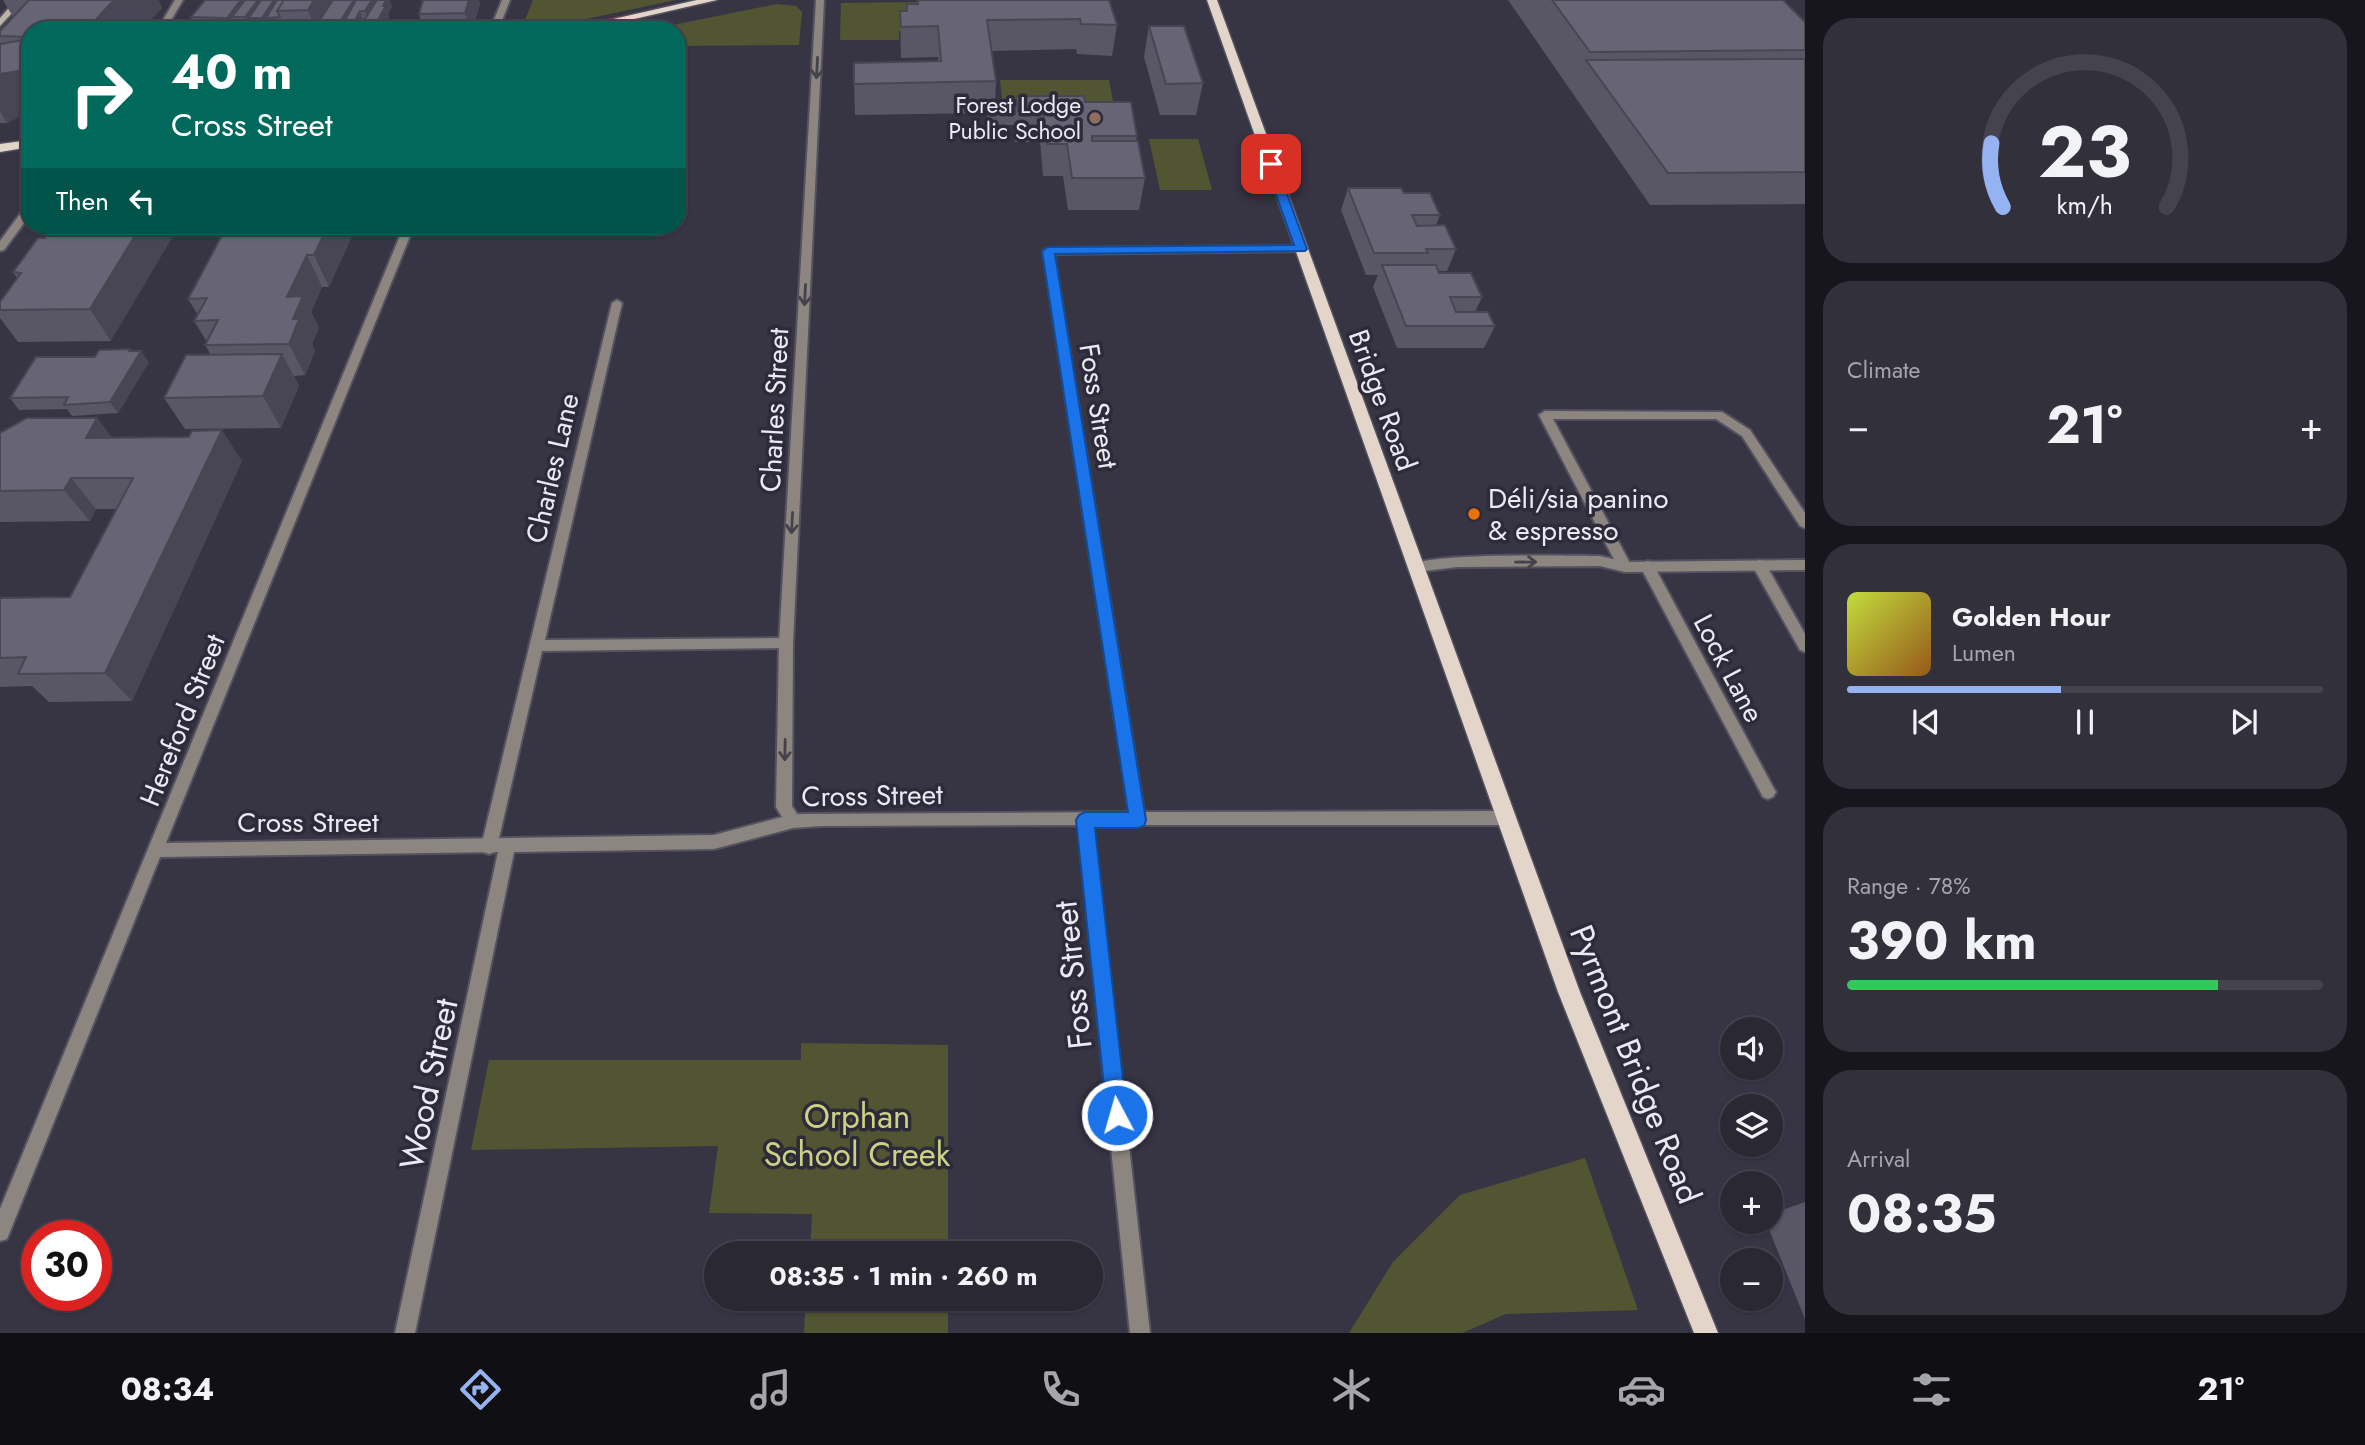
<!DOCTYPE html>
<meta charset="utf-8">
<style>
body{margin:0;font-family:Jost,sans-serif;background:#31303b;color:#f1f3f6;height:100vh;display:flex;flex-direction:column;font-size:26px;white-space:nowrap}
*{box-sizing:border-box;margin:0}
p{font-size:23px;color:#a5a6ac}
.icon{flex:none;width:38px;height:38px;fill:none;stroke:currentColor;stroke-width:2;stroke-linecap:round;stroke-linejoin:round}
.map{position:relative;flex:1;overflow:hidden}
.panel{display:flex;flex-direction:column;gap:18px;padding:18px;background:#17161c;width:560px}
.panel>*{flex:none}
.top-card{position:absolute;left:21px;top:21px;width:665px;height:214px;border-radius:28px;box-shadow:0 2px 5px #0004,0 0 0 2px #45444e;background:#00695c;color:#fff;overflow:hidden}
.tools{position:absolute;left:1720px;top:1017px;display:grid;gap:14px}
.tools a{display:grid;place-items:center;width:63px;height:63px;border-radius:50%;background:#292833;box-shadow:0 2px 5px #0004,0 0 0 2px #45444e;font-size:35px}
.speed{position:absolute;left:21px;top:1220px;display:flex;gap:14px;font-size:35px;font-weight:700;text-align:center}
.speed>*{display:grid;place-content:center;width:91px;height:91px;border-radius:50%;background:#292833;box-shadow:0 2px 5px #0004,0 0 0 2px #45444e;line-height:1}
.speed .limit{border:10px solid #d22;background:#fff;color:#111}
.pin{position:absolute;display:grid;place-items:center;width:60px;height:60px;color:#fff;margin:-30px;border-radius:14px;box-shadow:0 4px 10px #0006}
.me{position:absolute;width:77px;margin:-38px;rotate:354deg;stroke-linejoin:round;filter:drop-shadow(0 0 5px #0008)}
.turn{display:flex;align-items:center;gap:24px;height:147px;padding:0 35px;font-size:32px}
.turn .icon{width:91px;height:91px;stroke-width:2.5}
.turn b{display:block;font-size:49px;line-height:60px}
.then{display:flex;align-items:center;height:66px;padding:0 35px;background:#0003;gap:14px;font-size:26px}
.big{font-size:52px;font-weight:700;line-height:1.1}
.panel .widget{flex:1;display:flex;flex-direction:column;justify-content:center;gap:10px;min-width:0;padding:0 24px;border-radius:28px;background:#31303b}
.panel .dial{align-items:center;gap:0}
.dial svg{height:182px;overflow:visible;fill:none;stroke:#45444e;stroke-width:7;stroke-linecap:round;text-anchor:middle}
.dial text{fill:#f1f3f6;stroke:none}
.song{display:flex;align-items:center;gap:21px}
.cover{width:84px;height:84px;border-radius:10px;background:linear-gradient(135deg,hsl(70 70% 55%),hsl(30 70% 35%))}
.played{height:7px;border-radius:4px;background:linear-gradient(90deg,#95b2f1 45%,#45444e 45%)}
.keys{display:flex;justify-content:space-around;direction:ltr}
.heat{display:flex;justify-content:space-between;align-items:center;font-size:38px;direction:ltr}
.charge{height:10px;border-radius:5px;background:linear-gradient(90deg,#34c759 78%,#45444e 0)}
.trip{position:absolute;left:704px;top:1241px;width:399px;height:70px;border-radius:35px;background:#292833;box-shadow:0 2px 5px #0004,0 0 0 2px #45444e;font-weight:700;line-height:70px;text-align:center}
.tab-bar{display:flex;height:112px;justify-content:space-around;align-items:center;background:#101014;color:#a5a6ac}
.tab-bar .icon{width:49px;height:49px}
.tab-bar .active{color:#95b2f1}
.tab-bar b{font-size:32px;color:#f1f3f6}
main{display:flex;flex:1;min-height:0}
.map>svg:first-child{display:block}
</style>
<main>
<div class="map">
<svg width="1805" height="1333" viewBox="0 0 1805 1333">
<rect width="100%" height="100%" fill="#373544"/>
<!-- green -->
<path fill="#525532" d="M533 0H676L534 30H521Z
M918 2 912 31H899V40H840L841 3Z
M777 4 796 6 802 12 799 45 677 46V30H648Z
M1000 80H1109L1115 111H1003Z
M1149 139H1198L1212 190H1160Z
M801 1043 948 1045V1253H810L812 1214 709 1213 718 1146 471 1150 489 1060H801Z
M1585 1158 1638 1310 1506 1314 1462 1333H1349L1393 1262 1460 1195Z
M806 1299H948V1333H804Z"/>
<g fill="none" stroke-linecap="round" stroke-linejoin="round">
<!-- lane casing -->
<g stroke="#545260" stroke-width="4">
<path id="lane" d="M175 0H183L165 30H157Z
M679 45 683 48 677 56V46Z
M30 205V215L4 250 0 251V241L26 206Z
M617 300 622 303 545 640 786 638 791 639 793 643 791 647 786 648 542 651 497 847 495 852 489 854 483 852 481 847 612 303Z
M1545 411 1722 412 1750 430 1805 513V528L1800 526 1742 436 1716 419H1553L1632 567 1630 571H1620L1539 415Z
M1759 560 1764 561 1805 634V652L1800 650 1752 565Z
M1647 561 1652 562 1773 787 1776 792 1773 797 1768 799 1763 797 1640 566Z"/>
</g>
<!-- street casing -->
<g stroke="#545260" stroke-width="4">
<path id="street" d="M502 0H510L498 30H490Z
M816 0H824L793 643 792 806 797 814 1129 812 1043 251 1048 248 1301 246 1306 249 1305 251 1054 254 1144 812 1506 811 1511 813 1514 818 1511 823 1506 825H1093L1150 1333H1130L1078 825 822 826 793 828 714 849 514 852 415 1333H395L498 852 160 857 7 1239 0 1241V1209L404 226H414L166 843 714 835 782 817 776 807 779 643Z
M1600 556 1625 562 1805 560V570L1625 572 1600 566 1458 567 1415 572 1408 567C1421 552 1571 556 1600 556Z"/>
</g>
<!-- secondary casing -->
<g stroke="#545260" stroke-width="4">
<path id="secondary" d="M16 0H24L0 26V18Z"/>
</g>
<!-- primary casing -->
<g stroke="#545260" stroke-width="3">
<path id="primary" d="M697 0H717L586 30H565Z
M1207 0H1217L1580 992 1718 1333H1694L1558 992Z
M30 140V147L0 152V144Z"/>
</g>
<!-- lane -->
<use href="#lane" fill="#8d8680" fill-rule="evenodd"/>
<!-- street -->
<use href="#street" fill="#8d8680" fill-rule="evenodd"/>
<!-- secondary -->
<use href="#secondary" fill="#bdb3a9" fill-rule="evenodd"/>
<!-- primary -->
<use href="#primary" fill="#e3d5c9" fill-rule="evenodd"/>
</g>
<!-- wall -->
<path fill="#595665" d="M3 0H158L162 8 30 30V112L26 113 7 123H0V31L13 17Z
M205 0H333L330 5 392 6 388 14 389 17 382 30H285L284 28H270L269 25 267 28H254L252 25 250 28H236L235 25 232 28H196L191 17Z
M423 0H479L480 4 472 30H424L419 14Z
M1109 0 1117 25 1112 56 1077 54 1076 49 991 51 996 81 995 105H1015L1016 96 1085 102 1137 136 1136 141 1145 178 1139 210H1068L1063 176H1043L1040 142H1015L1014 125H988L987 113 855 115 854 84 938 61V57L901 58 900 11Z
M1508 0H1783L1805 22V204L1650 205Z
M1149 26 1203 83 1196 115H1160L1144 57Z
M1348 188 1404 193 1440 215 1436 225 1456 249 1447 271H1439V273L1482 297 1475 312 1495 326 1484 348H1397L1373 287 1378 275H1366L1341 210Z
M227 226H353L355 229 329 287H322L311 312 319 328 312 344 315 351 305 375 294 376 299 386 281 428 185 429 164 398 211 355 205 345 207 342 194 321 198 315 188 299Z
M45 238 111 341 18 342 0 318V302L17 278 13 272Z
M130 349 149 362 118 413 72 416 67 409 19 410 10 398 95 357Z
M97 418 112 438 242 461 132 701 49 702 32 686 0 687V598L70 597 117 509H96L90 521 0 522V433Z
M1805 1202V1319L1766 1222H1771V1214Z"/>
<!-- shaded-wall -->
<path fill="#484652" d="M114 0H158L162 8 142 30H86Z
M241 0H244L232 17 235 25 232 28 227 18Z
M258 0H265L249 18 252 25 250 28 245 17Z
M274 0H279L266 18 269 25 267 28 262 18Z
M314 0H333L317 29H315L308 10Z
M354 0H361L344 22 346 30H336Z
M372 0H378L369 22 365 11Z
M386 0H390L392 6 388 14 389 17 382 30H372Z
M469 0H479L480 4 472 30H470L465 13Z
M360 11 363 22H354Z
M30 69V112L26 113 7 123 0 111V74Z
M141 226H179L111 341 90 309Z
M328 226H353L355 229 329 287 314 255Z
M307 255 322 287 311 312 319 328 312 344 315 351 305 375 289 344 293 319 287 297Z
M130 349 137 358 141 351 149 362 118 413 110 402Z
M282 354 299 386 281 428 263 396Z
M97 418 121 449 86 438Z
M222 430 242 461 132 701 105 673Z
M71 478 96 509 90 521 64 490Z"/>
<!-- building -->
<path fill="#676475" stroke="#484652" stroke-width="2" d="M29 0H114L86 30H30V37L0 36V31Z
M205 0H241L227 18 191 17Z
M245 0H258L245 17H232Z
M261 0H274L262 18H249Z
M277 0H284L277 11 280 17 266 18Z
M284 0H314L308 10 277 11Z
M333 0H354L335 29H314Z
M356 0H372L365 11H360L354 22H344Z
M377 0H386L383 6H386L372 30H355V29L346 28 350 22H363Z
M423 0H469L465 13 419 14Z
M918 0H1109L1117 25 1081 24 1080 19 987 20 996 81 854 84V63L941 61 938 26 901 27 900 11H907V4H918Z
M1552 0H1783L1805 22V50L1590 52Z
M1149 26H1184L1203 83 1166 84Z
M30 39V69L0 74V44Z
M1805 59V172L1668 173 1586 60Z
M1016 96H1084L1085 102H1131L1137 136H1092V141H1138L1145 178H1072L1067 144H1047L1043 111H1018Z
M988 105H1015V114H989Z
M1348 188H1401L1404 193H1430L1440 215H1412L1417 226 1445 225 1456 249H1426L1428 253H1374Z
M53 226H141L90 309 0 310V302L21 273 13 272 38 238H45Z
M227 226H328L314 255H307L287 297 303 296 293 319H299L289 344 205 345 218 320 194 321 207 298 188 299Z
M1382 265H1436L1439 273H1471L1482 297H1450L1456 312H1488L1495 326H1406Z
M130 349 129 351H141L110 402 64 405 68 397 10 398 36 357H95L99 350Z
M282 354 263 396 164 398 186 355Z
M27 418H97L86 438 189 437 192 431 222 430 105 673 18 674 26 657 0 658V598L70 597 133 478H71L64 490 0 491V433Z"/>
<!-- one-way arrows -->
<defs><path id="oneway-shaft" d="M-6 0H5M1.5-3L5.5 0L1.5 3" fill="none" stroke-width="1.6" stroke-linecap="round" stroke-linejoin="round" transform="scale(1.75)"/></defs>
<g stroke="#45424b">
<use href="#oneway-shaft" transform="translate(817 68) rotate(93)"/>
<use href="#oneway-shaft" transform="translate(805 295) rotate(93)"/>
<use href="#oneway-shaft" transform="translate(792 523) rotate(93)"/>
<use href="#oneway-shaft" transform="translate(1526 562) rotate(-1)"/>
<use href="#oneway-shaft" transform="translate(785 750) rotate(91)"/>
</g>
<!-- route -->
<path fill="#1a73e8" stroke="#114b97" stroke-width="2" d="M1271 161 1276 164 1307 249 1305 251 1055 254 1146 820 1144 826 1138 828H1095L1127 1115 1124 1122 1117 1125 1110 1122 1107 1115 1076 820 1079 815 1085 812H1128L1042 251 1048 247 1294 245 1265 164Z"/>
<!-- markers -->
<circle fill="#8d6e63" stroke="#2d2b39" stroke-width="2.5" cx="1095" cy="118" r="7"/>
<circle fill="#e8710a" stroke="#2d2b39" stroke-width="2.5" cx="1474" cy="514" r="7"/>
<g text-anchor="middle" stroke-width="7" stroke-linejoin="round" paint-order="stroke">
<!-- far-poi labels -->
<g font-size="23" fill="#ebeaf3" stroke="#2d2b39" text-anchor="end">
<text x="1081" y="113">Forest Lodge<tspan x="1081" dy="26">Public School</tspan></text>
</g>
<!-- street labels -->
<g font-size="28" fill="#ebeaf3" stroke="#2d2b39">
<text transform="translate(1383 400) rotate(70)" y="10">Bridge Road</text>
<text transform="translate(1099 406) rotate(81)" y="10">Foss Street</text>
<text transform="translate(774 410) rotate(-87)" y="10">Charles Street</text>
<text transform="translate(552 468) rotate(-77)" y="10">Charles Lane</text>
<text transform="translate(1729 668) rotate(62)" y="10">Lock Lane</text>
<text transform="translate(182 720) rotate(-68)" y="10">Hereford Street</text>
<text transform="translate(872 795) rotate(-1)" y="10">Cross Street</text>
<text x="308" y="832">Cross Street</text>
</g>
<!-- poi labels -->
<g font-size="28" fill="#ebeaf3" stroke="#2d2b39" text-anchor="start">
<text x="1488" y="508">Déli/sia panino<tspan x="1488" dy="32">&amp; espresso</tspan></text>
</g>
<!-- near-street labels -->
<g font-size="33" fill="#ebeaf3" stroke="#2d2b39">
<text transform="translate(1072 975) rotate(-96)" y="12">Foss Street</text>
<text transform="translate(1636 1064) rotate(68)" y="12">Pyrmont Bridge Road</text>
<text transform="translate(428 1084) rotate(-78)" y="12">Wood Street</text>
</g>
<!-- near-park labels -->
<g font-size="33" fill="#cbd284" stroke="#2d2b39">
<text x="857" y="1128">Orphan<tspan x="857" dy="38">School Creek</tspan></text>
</g>
</g>
</svg>
<div class="tools">
<a><svg class="icon" aria-label="sound" viewBox="0 0 24 24"><path d="M4 9h4l5-4v14l-5-4H4zM17 9q2 3 0 6"/></svg></a>
<a><svg class="icon" aria-label="layers" viewBox="0 0 24 24"><path d="M12 4l9 5-9 5-9-5zM3 14l9 5 9-5"/></svg></a>
<a>+</a>
<a>−</a>
</div>
<div class="speed"><div class="limit">30</div></div>
<div class="pin" style="left:1271px;top:164px;background:#d93025"><svg class="icon" aria-label="arrive" viewBox="0 0 24 24"><path d="M6 21V4h12l-3 4 3 4H6"/></svg></div>
<svg class="me" style="left:1117px;top:1115px" viewBox="-20 -20 40 40"><circle r="17" fill="#1a73e8" stroke="#fff" stroke-width="3"/><path d="M0-11L8 9 0 5-8 9z" fill="#fff"/></svg>
<div class="trip">08:35 · 1 min · 260 m</div>
<div class="top-card">
<div class="turn"><svg class="icon" aria-label="right" viewBox="0 0 24 24"><path d="M7 20v-9h11M14 6l5 5-5 5"/></svg><div><b>40 m</b>Cross Street</div></div>
<div class="then">Then<svg class="icon" aria-label="left" viewBox="0 0 24 24"><path d="M17 20v-9H6M10 6l-5 5 5 5"/></svg></div>
</div>
</div>
<section class="panel">
<div class="widget dial"><svg viewBox="0 0 100 80">
<path d="M14 69A42 42 0 1 1 86 69"/>
<path d="M14 69A42 42 0 0 1 9 41" stroke="#95b2f1"/>
<text x="50" y="56" font-size="32" font-weight="700">23</text>
<text x="50" y="72" font-size="11">km/h</text>
</svg></div>
<div class="widget"><p>Climate</p>
<div class="heat"><a>−</a><b class="big">21°</b><a>+</a></div>
</div>
<div class="widget">
<div class="song"><i class="cover"></i><div><b>Golden Hour</b><p>Lumen</p></div></div>
<div class="played"></div>
<div class="keys"><svg class="icon" aria-label="previous" viewBox="0 0 24 24"><path d="M18 5L8 12l10 7zM5 5v14"/></svg><svg class="icon" aria-label="pause" viewBox="0 0 24 24"><path d="M8 5v14M16 5v14"/></svg><svg class="icon" aria-label="next" viewBox="0 0 24 24"><path d="M6 5l10 7-10 7zM19 5v14"/></svg></div>
</div>
<div class="widget"><p>Range · 78%</p><b class="big">390 km</b><div class="charge"></div></div>
<div class="widget"><p>Arrival</p><b class="big">08:35</b></div>
</section>
</main>
<nav class="tab-bar">
<b>08:34</b>
<svg class="icon active" aria-label="directions" viewBox="0 0 24 24"><path d="M12 3l9 9-9 9-9-9zM9 14v-3h6M13 9l2 2-2 2"/></svg>
<svg class="icon" aria-label="music" viewBox="0 0 24 24"><path d="M9 18V5l10-2v13"/><circle cx="6" cy="18" r="3"/><circle cx="16" cy="16" r="3"/></svg>
<svg class="icon" aria-label="phone" viewBox="0 0 24 24"><path d="M5 4h4l2 5-3 2q2 4 5 5l2-3 5 2v4C11 20 4 13 5 4z"/></svg>
<svg class="icon" aria-label="climate" viewBox="0 0 24 24"><path d="M12 3v18M4 7l16 10M4 17L20 7"/></svg>
<svg class="icon" aria-label="car" viewBox="0 0 24 24"><path d="M5 17H2v-5l4-1 3-4h7l3 4 3 1v5h-3M9 17h6M6 11h13"/><circle cx="7" cy="17" r="2"/><circle cx="17" cy="17" r="2"/></svg>
<svg class="icon" aria-label="filters" viewBox="0 0 24 24"><path d="M4 7h16M4 17h16"/><circle cx="9" cy="7" r="2"/><circle cx="15" cy="17" r="2"/></svg>
<b>21°</b>
</nav>
